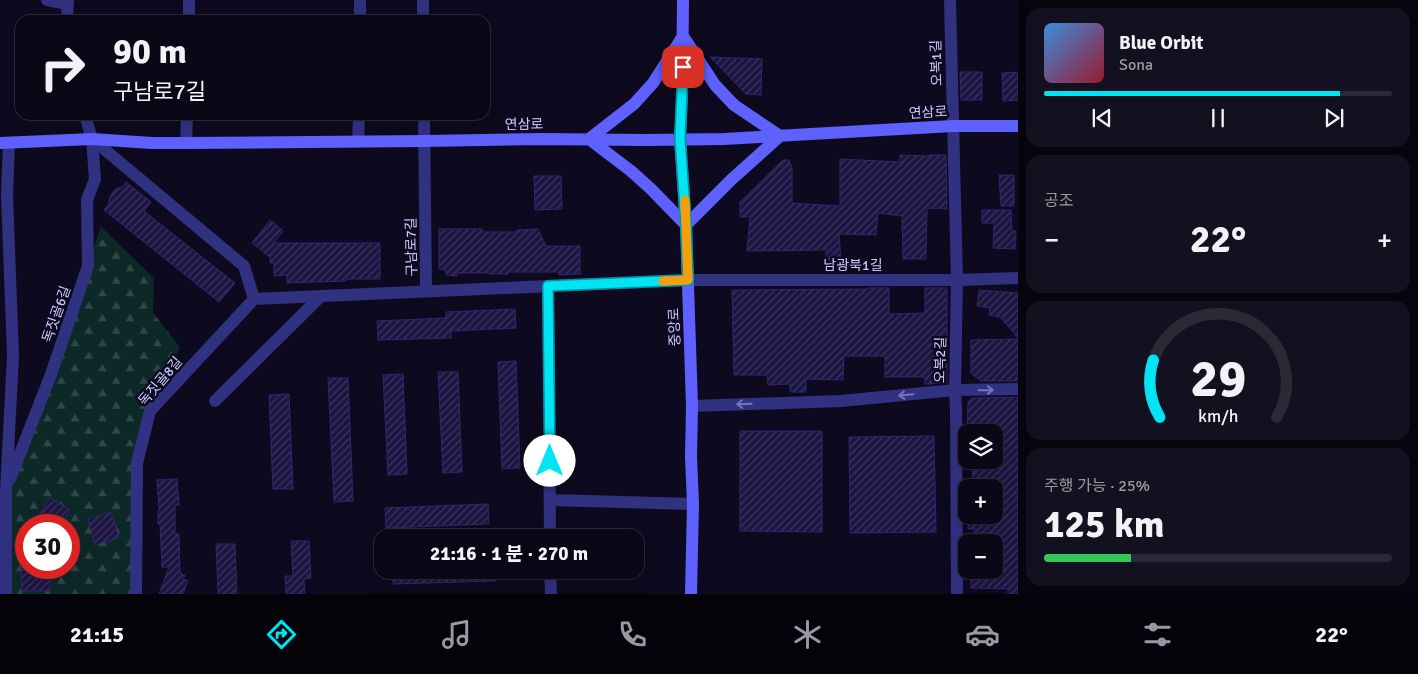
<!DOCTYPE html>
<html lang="ko">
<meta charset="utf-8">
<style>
body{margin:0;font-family:Signika,"Noto Sans KR",sans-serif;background:#131120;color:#f1f3f6;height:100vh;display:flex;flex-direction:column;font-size:19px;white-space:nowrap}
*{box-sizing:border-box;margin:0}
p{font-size:16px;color:#999aa1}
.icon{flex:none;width:28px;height:28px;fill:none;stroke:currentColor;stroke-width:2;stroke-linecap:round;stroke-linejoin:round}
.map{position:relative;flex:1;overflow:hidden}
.side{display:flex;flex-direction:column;gap:8px;padding:8px;background:#06040d;width:400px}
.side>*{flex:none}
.top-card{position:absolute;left:15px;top:15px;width:475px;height:105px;border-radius:15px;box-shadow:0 5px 20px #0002,0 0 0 1px #2a2936;background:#0a0817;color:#f1f3f6;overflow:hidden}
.fabs{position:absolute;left:958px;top:424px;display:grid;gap:10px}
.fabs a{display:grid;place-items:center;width:45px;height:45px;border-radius:10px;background:#0a0817;box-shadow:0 5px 20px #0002,0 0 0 1px #2a2936;font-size:25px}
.speed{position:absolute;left:15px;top:514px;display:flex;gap:10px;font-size:25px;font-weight:700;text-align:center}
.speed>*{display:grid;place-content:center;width:65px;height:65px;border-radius:50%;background:#0a0817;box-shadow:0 5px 20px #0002,0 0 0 1px #2a2936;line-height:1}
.speed .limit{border:8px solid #d22;background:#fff;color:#111}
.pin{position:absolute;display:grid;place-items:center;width:42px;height:42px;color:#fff;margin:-21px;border-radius:10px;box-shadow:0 2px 8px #0006}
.me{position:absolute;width:55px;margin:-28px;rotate:0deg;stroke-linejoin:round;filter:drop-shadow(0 0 4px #0008)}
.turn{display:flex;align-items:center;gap:18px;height:105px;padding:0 15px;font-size:22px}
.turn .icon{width:65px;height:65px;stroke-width:2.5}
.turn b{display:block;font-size:35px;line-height:42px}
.big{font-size:38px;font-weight:700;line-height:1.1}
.side .card{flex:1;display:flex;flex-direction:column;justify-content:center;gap:8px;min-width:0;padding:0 18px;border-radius:15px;background:#131120}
.side .dial{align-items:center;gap:0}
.dial svg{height:130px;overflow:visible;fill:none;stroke:#2a2936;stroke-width:7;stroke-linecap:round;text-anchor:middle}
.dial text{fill:#f1f3f6;stroke:none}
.song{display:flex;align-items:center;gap:15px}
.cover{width:60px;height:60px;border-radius:8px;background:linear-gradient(135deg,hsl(210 70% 55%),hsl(350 70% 35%))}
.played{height:5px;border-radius:2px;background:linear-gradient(90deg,#00e4f3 85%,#2a2936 85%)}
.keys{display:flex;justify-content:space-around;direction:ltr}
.heat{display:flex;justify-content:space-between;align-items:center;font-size:28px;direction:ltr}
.charge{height:8px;border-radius:4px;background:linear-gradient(90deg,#34c759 25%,#2a2936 0)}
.trip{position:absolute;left:374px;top:529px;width:270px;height:50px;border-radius:15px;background:#0a0817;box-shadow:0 5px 20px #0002,0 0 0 1px #2a2936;font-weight:700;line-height:50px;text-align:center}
.tab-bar{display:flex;height:80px;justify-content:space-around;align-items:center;background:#040309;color:#999aa1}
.tab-bar .icon{width:35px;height:35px}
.tab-bar .selected{color:#00e4f3}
.tab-bar b{font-size:22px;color:#f1f3f6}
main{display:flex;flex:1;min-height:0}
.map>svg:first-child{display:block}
</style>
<main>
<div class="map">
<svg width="1018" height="594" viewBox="0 0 1018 594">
<defs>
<pattern id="forest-firs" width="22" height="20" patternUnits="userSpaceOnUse" patternTransform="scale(1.25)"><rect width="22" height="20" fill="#0d2927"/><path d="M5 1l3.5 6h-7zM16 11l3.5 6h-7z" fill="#2f4747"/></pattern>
<pattern id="building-hatch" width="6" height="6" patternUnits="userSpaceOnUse" patternTransform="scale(1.25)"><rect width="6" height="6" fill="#1c1542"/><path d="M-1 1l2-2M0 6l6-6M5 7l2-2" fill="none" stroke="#3c365e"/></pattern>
</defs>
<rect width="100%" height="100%" fill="#0d0a1f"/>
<!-- forest -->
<path fill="url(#forest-firs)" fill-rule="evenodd" d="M101 227 154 278 153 313 180 347 150 411 137 463 136 594H6V491ZM26 525H69V568H26Z"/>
<!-- building -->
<path fill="url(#building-hatch)" stroke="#312570" d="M710 57 762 59 761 95 746 94Z
M960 72H982V100H961Z
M1018 72V100L1003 101 1002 73Z
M900 155 929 156V155H946L947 209 927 208 926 259H903L902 216 878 213 876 235 839 234 841 261H826V250L747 251 750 217H740V202L783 160H789L792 167V203L840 206V159L900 162Z
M999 175H1014V206H1001Z
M534 176H561L562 209 535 210Z
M126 182 151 202 144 211 235 283 219 302 104 210 109 204V199L112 193 117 188 123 187Z
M982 210H1011L1012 231H1016L1015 249 993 248 994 223H982Z
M270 220 283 231 274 243H380V279H346V281L287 283V275L274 276V263H270V257L252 243Z
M439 229H482V232H517V230L538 229 546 246H580V274L559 275V272H508V274H489V273H457V276L446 275V270L439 269Z
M867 288H889V314L925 313V288H947V383L925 384V377H885V356H844L843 380 806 379V392H790V384L768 385 767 375H734L732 290 867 289Z
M979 290 1018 293V338L1000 317 989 315 990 308 977 306Z
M515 309 516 328 451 331V338L378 340 377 321 446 318V312Z
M1018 339V381H981L971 373V340Z
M516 361 520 468 502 469 498 362Z
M438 372H458L462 472 443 473Z
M403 374 407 474 388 475 383 375Z
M328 378H348L353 501 334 502Z
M289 394 293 489H273L269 395Z
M1018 397V594H1008V589L971 588V570H994V542H974V529H968L969 515H994V488H973L972 460H994V457H1000V432H967L968 402 972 398Z
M740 431H822V532L740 531Z
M934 436 936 532 850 533 849 437Z
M177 479 179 505H175V534H179L180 573 185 575 183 579 188 581 183 594H159L169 567H162L160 524H158V510H159L157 480Z
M50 498 70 510 60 525H33Z
M488 504 489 524 386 528 385 508Z
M111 512 119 538 95 545 88 519Z
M291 541H309L311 578 304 579 305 594H286L285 576H293Z
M216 544H235L237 594H218Z
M21 568H49L50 591H22Z
M393 570H496V581L393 584Z"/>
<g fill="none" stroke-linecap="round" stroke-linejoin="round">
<!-- minor -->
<path stroke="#313182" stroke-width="12" d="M47 0 67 4
M423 0V20
M950 0 957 280 955 390 956 409 957 594
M67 20 68 0
M189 20V0
M360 20V0
M424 115 426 291
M92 139 244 266 254 299 150 411 137 463 136 594
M358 142 359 115
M186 143 187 115
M548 286 550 538
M254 299 688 280H957L1018 278
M215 401 321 296
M692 406 841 401 955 390 1018 389
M10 479 50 377 88 266 87 200 95 179 92 139 85 115
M550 500 693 504
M550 570 551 594
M6 594V491L13 356 7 195 9 143"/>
<!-- secondary -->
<path stroke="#5f61ff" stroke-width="12" d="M683 0 682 98 680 139 686 225 692 406 691 457 693 504 691 594
M683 36 715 85 734 105 780 136 732 179 686 225 651 189 631 171 589 139 634 104 653 83Z
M0 143 92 139 152 143H186L424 141 542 139 646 140 724 139 953 126H1018"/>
</g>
<!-- one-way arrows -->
<defs><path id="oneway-shaft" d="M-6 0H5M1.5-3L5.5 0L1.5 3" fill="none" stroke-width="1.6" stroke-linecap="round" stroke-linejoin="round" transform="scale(1.25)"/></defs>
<g stroke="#7775ba">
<use href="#oneway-shaft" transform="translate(986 390) rotate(-1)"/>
<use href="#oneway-shaft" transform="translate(906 395) rotate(175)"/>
<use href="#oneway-shaft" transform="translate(744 404) rotate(178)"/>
</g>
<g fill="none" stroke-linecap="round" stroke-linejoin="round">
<!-- route casing -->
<g stroke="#00949e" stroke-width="12">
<path id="route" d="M550 461 548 286 688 280 686 225 680 138 683 67"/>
</g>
<!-- route -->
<use href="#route" stroke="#00e4f3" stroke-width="9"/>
<!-- slow -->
<path stroke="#f59e0b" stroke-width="9" d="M663 281 688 280 685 200"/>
</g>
<g text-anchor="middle" stroke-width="5" stroke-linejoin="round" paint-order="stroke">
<!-- street labels -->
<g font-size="14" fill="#cdc8ff" stroke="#0d0a1f">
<text transform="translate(936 63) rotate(-92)" y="5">오복1길</text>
<text transform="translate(928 112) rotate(-3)" y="5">연삼로</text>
<text transform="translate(524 124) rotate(-1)" y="5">연삼로</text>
<text transform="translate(411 247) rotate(-91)" y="5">구남로7길</text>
<text x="853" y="270">남광북1길</text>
<text transform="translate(56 314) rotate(-71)" y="5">독짓골6길</text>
<text transform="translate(674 327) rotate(-92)" y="5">중앙로</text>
<text transform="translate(940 360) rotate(-89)" y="5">오복2길</text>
<text transform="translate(160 381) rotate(-50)" y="5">독짓골8길</text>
</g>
</g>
</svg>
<div class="fabs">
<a><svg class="icon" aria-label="layers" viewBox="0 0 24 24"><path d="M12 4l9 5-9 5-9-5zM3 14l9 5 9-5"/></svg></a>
<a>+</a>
<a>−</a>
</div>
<div class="speed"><div class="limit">30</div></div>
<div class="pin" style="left:683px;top:67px;background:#d93025"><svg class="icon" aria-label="arrive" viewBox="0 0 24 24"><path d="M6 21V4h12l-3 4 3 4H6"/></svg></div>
<svg class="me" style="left:550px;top:461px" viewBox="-20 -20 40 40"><circle r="19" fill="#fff"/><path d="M0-13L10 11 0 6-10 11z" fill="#00e4f3"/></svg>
<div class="trip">21:16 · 1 분 · 270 m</div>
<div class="top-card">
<div class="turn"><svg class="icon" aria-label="right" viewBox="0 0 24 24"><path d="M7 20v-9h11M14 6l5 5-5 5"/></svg><div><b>90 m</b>구남로7길</div></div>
</div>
</div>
<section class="side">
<div class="card">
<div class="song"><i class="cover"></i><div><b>Blue Orbit</b><p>Sona</p></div></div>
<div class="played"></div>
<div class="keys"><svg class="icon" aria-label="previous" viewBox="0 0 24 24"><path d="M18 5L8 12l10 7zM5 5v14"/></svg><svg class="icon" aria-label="pause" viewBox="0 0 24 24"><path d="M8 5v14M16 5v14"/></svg><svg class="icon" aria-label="next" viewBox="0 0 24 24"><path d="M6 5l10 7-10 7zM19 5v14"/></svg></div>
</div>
<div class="card"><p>공조</p>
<div class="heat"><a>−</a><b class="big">22°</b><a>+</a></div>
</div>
<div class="card dial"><svg viewBox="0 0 100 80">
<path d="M14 69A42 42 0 1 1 86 69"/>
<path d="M14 69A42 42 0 0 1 10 34" stroke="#00e4f3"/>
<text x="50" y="56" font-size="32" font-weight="700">29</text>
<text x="50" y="72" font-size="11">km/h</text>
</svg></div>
<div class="card"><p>주행 가능 · 25%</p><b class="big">125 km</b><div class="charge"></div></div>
</section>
</main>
<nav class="tab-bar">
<b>21:15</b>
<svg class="icon selected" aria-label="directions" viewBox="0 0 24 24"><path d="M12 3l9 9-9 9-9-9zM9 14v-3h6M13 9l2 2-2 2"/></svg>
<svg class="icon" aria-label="music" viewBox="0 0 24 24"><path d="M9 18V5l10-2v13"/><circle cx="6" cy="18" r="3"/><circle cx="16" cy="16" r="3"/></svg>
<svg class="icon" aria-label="phone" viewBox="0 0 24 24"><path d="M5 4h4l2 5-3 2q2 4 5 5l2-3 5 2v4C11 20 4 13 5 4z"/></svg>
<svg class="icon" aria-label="climate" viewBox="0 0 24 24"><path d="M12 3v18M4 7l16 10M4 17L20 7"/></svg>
<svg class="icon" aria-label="car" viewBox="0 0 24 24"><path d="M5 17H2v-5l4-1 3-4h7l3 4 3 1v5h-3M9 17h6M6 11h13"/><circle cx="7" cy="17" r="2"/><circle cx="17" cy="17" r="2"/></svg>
<svg class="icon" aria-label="filters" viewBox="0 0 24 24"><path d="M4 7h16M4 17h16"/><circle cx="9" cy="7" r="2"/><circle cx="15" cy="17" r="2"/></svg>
<b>22°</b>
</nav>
